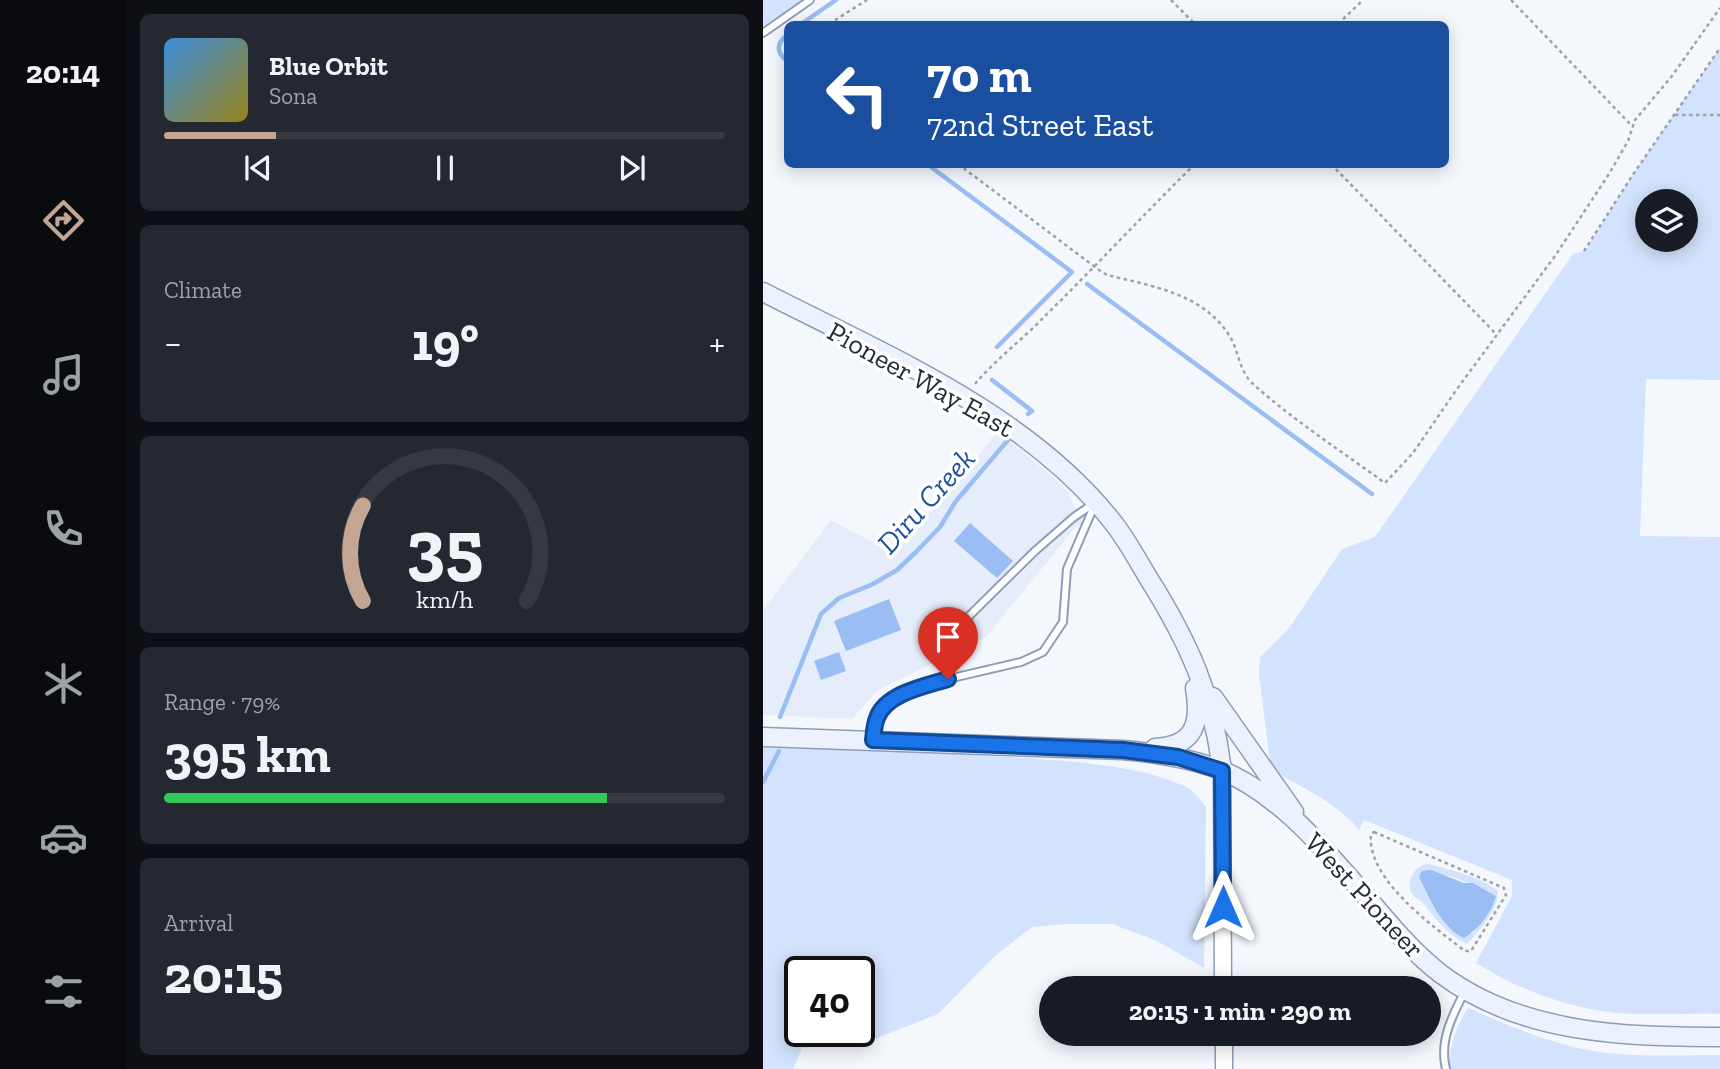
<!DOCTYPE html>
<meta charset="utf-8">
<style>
body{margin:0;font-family:"Zilla Slab",serif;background:#242831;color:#f1f3f6;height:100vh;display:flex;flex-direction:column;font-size:26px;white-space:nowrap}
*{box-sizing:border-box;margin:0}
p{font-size:23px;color:#9ea1a6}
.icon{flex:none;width:38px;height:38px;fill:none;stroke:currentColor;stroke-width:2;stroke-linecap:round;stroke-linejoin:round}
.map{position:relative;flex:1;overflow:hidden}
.details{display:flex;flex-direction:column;gap:14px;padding:14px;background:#0d0f14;width:637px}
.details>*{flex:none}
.hud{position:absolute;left:21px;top:21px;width:665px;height:147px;border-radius:10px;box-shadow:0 4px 18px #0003;background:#1a4fa0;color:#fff;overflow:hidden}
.tools{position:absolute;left:872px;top:189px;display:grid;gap:14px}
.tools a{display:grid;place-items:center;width:63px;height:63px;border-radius:50%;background:#171b24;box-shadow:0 4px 18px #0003;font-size:35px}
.speed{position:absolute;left:21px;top:956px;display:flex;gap:14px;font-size:35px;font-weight:700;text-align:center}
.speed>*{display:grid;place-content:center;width:91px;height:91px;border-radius:50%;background:#171b24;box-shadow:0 4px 18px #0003;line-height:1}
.speed .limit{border:4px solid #111;border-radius:10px;background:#fff;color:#111}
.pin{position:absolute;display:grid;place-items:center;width:60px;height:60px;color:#fff;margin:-72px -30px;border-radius:50% 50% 50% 0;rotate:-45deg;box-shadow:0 0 7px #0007}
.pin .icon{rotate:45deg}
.me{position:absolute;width:77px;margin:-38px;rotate:0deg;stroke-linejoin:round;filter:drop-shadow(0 0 5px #0008)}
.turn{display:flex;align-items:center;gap:24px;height:147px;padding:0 28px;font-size:32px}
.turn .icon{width:91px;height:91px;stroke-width:2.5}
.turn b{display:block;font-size:49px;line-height:60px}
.big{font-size:52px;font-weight:800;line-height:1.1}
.details .tile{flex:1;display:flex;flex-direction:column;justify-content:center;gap:10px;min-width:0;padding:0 24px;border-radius:10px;background:#242831}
.details .dial{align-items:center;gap:0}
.dial svg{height:182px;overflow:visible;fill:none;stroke:#363941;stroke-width:7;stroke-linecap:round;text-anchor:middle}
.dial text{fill:#f1f3f6;stroke:none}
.song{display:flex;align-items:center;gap:21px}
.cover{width:84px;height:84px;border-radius:10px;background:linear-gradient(135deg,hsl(210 70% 55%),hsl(50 70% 35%))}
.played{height:7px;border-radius:4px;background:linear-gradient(90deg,#c3a593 20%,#363941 20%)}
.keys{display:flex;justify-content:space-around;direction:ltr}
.heat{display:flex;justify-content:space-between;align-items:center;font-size:38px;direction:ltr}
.charge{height:10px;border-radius:5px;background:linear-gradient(90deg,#34c759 79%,#363941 0)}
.trip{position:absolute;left:276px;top:976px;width:402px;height:70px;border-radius:35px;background:#171b24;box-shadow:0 4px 18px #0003;font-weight:800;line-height:70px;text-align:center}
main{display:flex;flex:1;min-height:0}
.menu{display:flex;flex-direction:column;width:126px;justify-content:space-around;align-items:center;background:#090b0e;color:#9ea1a6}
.menu .icon{width:49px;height:49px}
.menu .selected{color:#c3a593}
.menu b{font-size:32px;color:#f1f3f6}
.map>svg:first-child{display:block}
</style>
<main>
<nav class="menu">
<b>20:14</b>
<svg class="icon selected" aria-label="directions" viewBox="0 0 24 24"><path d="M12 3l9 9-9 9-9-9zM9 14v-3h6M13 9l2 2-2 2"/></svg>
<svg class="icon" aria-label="music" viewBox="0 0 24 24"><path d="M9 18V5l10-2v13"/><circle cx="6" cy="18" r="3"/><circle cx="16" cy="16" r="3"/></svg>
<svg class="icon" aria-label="phone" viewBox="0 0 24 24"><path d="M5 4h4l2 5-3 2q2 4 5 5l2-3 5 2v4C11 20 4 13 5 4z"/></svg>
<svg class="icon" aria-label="climate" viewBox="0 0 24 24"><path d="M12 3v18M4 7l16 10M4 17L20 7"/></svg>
<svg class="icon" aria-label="car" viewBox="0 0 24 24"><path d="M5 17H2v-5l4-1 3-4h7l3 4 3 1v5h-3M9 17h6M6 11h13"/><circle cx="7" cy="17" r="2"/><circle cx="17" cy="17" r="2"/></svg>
<svg class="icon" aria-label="filters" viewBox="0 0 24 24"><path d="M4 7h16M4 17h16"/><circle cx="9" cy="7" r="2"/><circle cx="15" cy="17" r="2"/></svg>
</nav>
<section class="details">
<div class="tile">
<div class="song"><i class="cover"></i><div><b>Blue Orbit</b><p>Sona</p></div></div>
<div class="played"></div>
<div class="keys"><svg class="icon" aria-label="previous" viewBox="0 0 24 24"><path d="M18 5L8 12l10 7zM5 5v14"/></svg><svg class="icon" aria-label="pause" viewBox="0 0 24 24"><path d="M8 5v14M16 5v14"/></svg><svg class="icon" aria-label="next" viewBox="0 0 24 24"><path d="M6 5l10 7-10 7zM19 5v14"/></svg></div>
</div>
<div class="tile"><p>Climate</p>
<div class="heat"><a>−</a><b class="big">19°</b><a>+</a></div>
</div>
<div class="tile dial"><svg viewBox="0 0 100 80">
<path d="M14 69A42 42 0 1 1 86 69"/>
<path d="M14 69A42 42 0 0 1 14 27" stroke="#c3a593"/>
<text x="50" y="56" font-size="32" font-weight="700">35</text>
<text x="50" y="72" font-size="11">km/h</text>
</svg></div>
<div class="tile"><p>Range · 79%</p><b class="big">395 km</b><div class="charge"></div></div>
<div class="tile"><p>Arrival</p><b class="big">20:15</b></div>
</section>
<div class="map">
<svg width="957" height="1069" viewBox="0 0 957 1069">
<rect width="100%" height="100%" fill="#f4f8fd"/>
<!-- built -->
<path fill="#e5edfa" d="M235 431 292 479 306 494 311 507 323 521 312 528 223 637 115 690 89 719 0 715V610L68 520 124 550 177 504Z"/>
<!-- green -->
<path fill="#d3e3fd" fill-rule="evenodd" d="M0 0H39L0 27Z
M957 48V380L883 379 877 536 957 537V1014C923 1013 888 1016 854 1013 804 1008 756 990 713 963L749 896V880L601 820 596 830C575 803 538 787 508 770L496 674 497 657 527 627 579 549 612 537 810 254 822 251 869 176ZM884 201H922V240H884Z
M0 748C88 750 175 752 262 758 313 762 379 765 425 788 432 792 438 801 443 807L441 968 394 941 349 924H306L269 927 232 956 175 1014 109 1040 39 1048 30 1069H0ZM37 971H96V1031H37Z
M665 864C688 870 716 876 735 891 736 909 716 931 704 944 684 935 672 917 658 901 655 899 651 897 649 894 642 881 652 865 665 864ZM687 876 726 891 731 903 711 932 701 937 683 926 656 877Z
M705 1008C749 1027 796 1048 844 1053 881 1057 920 1055 957 1055V1069H686C686 1046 693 1027 705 1008Z"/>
<!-- water -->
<path fill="#9abdf3" d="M207 523 250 561 234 578 191 541Z
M126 599 138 630 83 651 71 621Z
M76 652 83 671 58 680 51 661Z
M668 870 701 883H710L733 896C729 912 715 930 701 938 679 929 666 897 656 877L659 871Z"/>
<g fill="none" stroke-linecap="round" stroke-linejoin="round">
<!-- stream -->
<path stroke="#9abdf3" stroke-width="4.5" d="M38 24 73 0
M24 35C13 44 13 52 24 61
M164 164 309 272 234 347
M324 284 609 494
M229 380 269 411 265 414
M17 717 58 614 76 598 110 584 134 570 153 552 177 527 193 501 245 440
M0 782 16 751"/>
<!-- service casing -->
<g stroke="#8e9db5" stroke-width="10">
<path id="service" d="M0 33 47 0
M175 637 199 623 272 551 311 517 330 504
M110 739 113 719 118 711 131 699 185 679 258 662 280 652 300 622 304 569 332 504
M683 1069C676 1041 689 1016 702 991"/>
</g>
<!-- tertiary casing -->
<g stroke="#8e9db5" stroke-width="19">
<path id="tertiary" d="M459 771 460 989
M461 1034V1069"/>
</g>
<!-- secondary casing -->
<g stroke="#8e9db5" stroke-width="21">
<path id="secondary" d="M0 292C121 354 268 415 352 525 365 542 375 561 386 579 425 641 451 698 459 771
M450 697 531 812
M0 737 360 750C393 753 427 758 458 770 520 796 565 854 608 902 630 928 651 953 678 974 758 1034 861 1037 957 1037
M392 748C432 746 438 723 432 688"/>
</g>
<!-- path -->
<path stroke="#9da2a9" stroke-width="2.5" stroke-dasharray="3.5 3.5" stroke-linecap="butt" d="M408 0 432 24
M748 0 869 126
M66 24 104 0
M575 24 600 0
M912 115H957
M195 164 336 270 344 275C388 286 439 293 466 335 476 350 475 369 489 383 530 420 578 451 622 483L650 453 694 389 792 256 846 174 865 141 872 120 909 76 957 8
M568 164 734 335
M821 251 869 176 957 48
M212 384C232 360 259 340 281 317 332 267 381 214 432 164
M611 832 741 888 743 895 708 951H702C671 927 603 879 608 834Z"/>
<!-- service -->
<use href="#service" stroke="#fff" stroke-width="6"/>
<!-- tertiary -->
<use href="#tertiary" stroke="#fff" stroke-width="16"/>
<!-- secondary -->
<use href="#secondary" stroke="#ecf2fd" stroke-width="18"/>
</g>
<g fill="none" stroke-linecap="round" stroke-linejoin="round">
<!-- route casing -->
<g stroke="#114b97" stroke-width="18">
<path id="route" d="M185 679C163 686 123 693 114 718 111 725 111 733 110 740L360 750 415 757 459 771 460 907"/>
</g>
<!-- route -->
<use href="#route" stroke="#1a73e8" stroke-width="12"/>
</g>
<g text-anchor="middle" stroke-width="7" stroke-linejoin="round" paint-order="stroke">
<!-- street labels -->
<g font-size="28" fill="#262c36" stroke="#fff">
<text transform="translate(158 379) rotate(29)" y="10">Pioneer Way East</text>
<text transform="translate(602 895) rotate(47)" y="10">West Pioneer</text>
</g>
<!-- water labels -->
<g font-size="30" font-style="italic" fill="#1d509d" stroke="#fff">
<text transform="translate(163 501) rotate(-48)" y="10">Diru Creek</text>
</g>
</g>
</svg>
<div class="tools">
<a><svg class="icon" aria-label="layers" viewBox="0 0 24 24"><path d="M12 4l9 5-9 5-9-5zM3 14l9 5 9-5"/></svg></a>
</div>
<div class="speed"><div class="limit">40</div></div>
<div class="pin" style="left:185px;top:679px;background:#d93025"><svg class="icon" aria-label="arrive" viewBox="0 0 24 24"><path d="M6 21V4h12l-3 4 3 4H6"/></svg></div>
<svg class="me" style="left:460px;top:907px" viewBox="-20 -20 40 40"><path d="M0-17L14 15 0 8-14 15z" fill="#1a73e8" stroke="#fff" stroke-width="4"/></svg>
<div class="trip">20:15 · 1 min · 290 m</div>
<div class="hud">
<div class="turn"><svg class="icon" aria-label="left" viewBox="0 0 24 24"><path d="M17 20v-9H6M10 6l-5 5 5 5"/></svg><div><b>70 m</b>72nd Street East</div></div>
</div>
</div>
</main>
